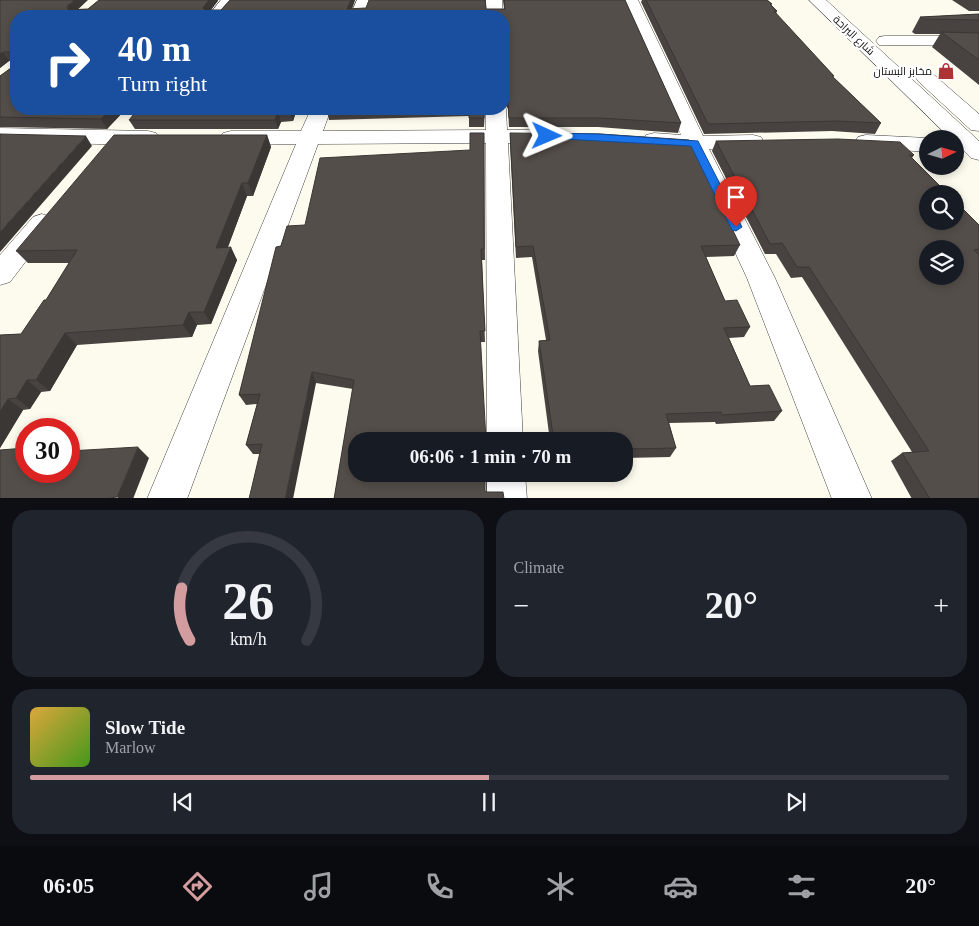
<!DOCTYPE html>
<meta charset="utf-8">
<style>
body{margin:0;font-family:"Times New Roman",Cairo,serif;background:#20242c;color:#f1f3f6;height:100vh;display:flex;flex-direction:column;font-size:19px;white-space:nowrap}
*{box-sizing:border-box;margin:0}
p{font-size:16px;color:#9ea1a6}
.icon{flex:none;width:28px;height:28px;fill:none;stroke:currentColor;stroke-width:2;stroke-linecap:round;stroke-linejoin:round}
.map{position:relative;height:498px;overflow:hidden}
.details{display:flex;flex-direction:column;gap:12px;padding:12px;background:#0d0f14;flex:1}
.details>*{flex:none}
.guide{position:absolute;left:10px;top:10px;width:500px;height:105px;border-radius:20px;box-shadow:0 2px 8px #0003;background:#1a4fa0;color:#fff;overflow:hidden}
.needle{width:32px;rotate:85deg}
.fabs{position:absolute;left:919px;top:130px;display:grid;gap:10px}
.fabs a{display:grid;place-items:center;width:45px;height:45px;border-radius:50%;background:#171b24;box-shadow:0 2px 8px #0003;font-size:25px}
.speed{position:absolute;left:15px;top:418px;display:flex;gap:10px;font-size:25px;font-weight:700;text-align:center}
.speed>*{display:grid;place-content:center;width:65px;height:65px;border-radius:50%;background:#171b24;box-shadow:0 2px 8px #0003;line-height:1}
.speed .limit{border:8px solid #d22;background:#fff;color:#111}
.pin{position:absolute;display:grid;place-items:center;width:42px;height:42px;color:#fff;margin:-51px -21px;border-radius:50% 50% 50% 0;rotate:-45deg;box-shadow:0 0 5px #0007}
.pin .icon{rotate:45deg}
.me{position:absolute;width:55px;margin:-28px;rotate:91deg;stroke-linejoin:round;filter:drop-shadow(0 0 4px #0008)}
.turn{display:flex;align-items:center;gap:18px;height:105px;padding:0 25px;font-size:22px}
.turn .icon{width:65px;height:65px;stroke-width:2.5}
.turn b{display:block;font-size:35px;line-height:42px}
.big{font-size:38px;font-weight:600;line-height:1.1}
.details .widget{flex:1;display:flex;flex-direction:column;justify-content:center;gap:8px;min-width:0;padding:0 18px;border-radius:20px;background:#20242c}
.details .dial{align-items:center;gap:0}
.dial svg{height:130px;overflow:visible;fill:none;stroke:#363941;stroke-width:7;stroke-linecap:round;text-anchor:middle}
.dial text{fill:#f1f3f6;stroke:none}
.song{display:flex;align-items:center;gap:15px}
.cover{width:60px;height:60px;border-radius:8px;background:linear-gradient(135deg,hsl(40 70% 55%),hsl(100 70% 35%))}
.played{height:5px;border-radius:2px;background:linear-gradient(90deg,#d39d9f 50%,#363941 50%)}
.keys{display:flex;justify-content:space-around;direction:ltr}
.heat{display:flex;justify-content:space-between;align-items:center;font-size:28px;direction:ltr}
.details .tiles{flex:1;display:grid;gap:12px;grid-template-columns:1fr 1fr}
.widget:last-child{grid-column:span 2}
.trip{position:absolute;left:348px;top:432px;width:285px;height:50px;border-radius:20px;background:#171b24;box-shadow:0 2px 8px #0003;font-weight:600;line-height:50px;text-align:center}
.tabs{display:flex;height:80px;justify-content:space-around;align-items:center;background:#090b0e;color:#9ea1a6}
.tabs .icon{width:35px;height:35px}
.tabs .current{color:#d39d9f}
.tabs b{font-size:22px;color:#f1f3f6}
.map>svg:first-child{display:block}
</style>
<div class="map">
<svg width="979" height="499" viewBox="0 0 979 499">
<rect width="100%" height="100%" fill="#fdfbee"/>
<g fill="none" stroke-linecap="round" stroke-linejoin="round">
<!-- minor casing -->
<g stroke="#3f3f3f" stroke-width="1">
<path id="minor" d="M221 0H237L224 16H208Z
M357 0H373L366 16H350Z
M486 0H502L503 16H487Z
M622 0H638L703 136 753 135 761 137 764 142 761 147 753 149H709L775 278 872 499H832L747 278 687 149 646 145 643 140 646 135 654 133 681 135Z
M809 0H826L979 141V160L971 158 955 142V139H951Z
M885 36H979V46L879 45 876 41 879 37Z
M926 72 933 74 979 114V131L971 130 919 82 916 78 919 74Z
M504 105 506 109 507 130 548 129 556 131 559 136 556 141 548 143H508L523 441H487L486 143 318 144 187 499H147L296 144 231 145 223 143 220 138 223 133 231 131H301L311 109H331L323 131 486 130V109H504Z
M0 128 148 131 156 133 159 138 156 143 148 145 0 142Z
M866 135 928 138 930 139H928V152L858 147 855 142 858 137Z
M42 214 51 217 55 223 10 282 0 285V255L33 217Z
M487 474H525L527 499H487Z"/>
</g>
<!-- minor -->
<use href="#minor" fill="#fff" fill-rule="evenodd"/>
</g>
<!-- wall -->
<path fill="#484340" d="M0 0 78 9H88L99 0H218L211 10H221L230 0H355L352 9H504L503 0H625L681 123 678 133 598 127H509L508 109 504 103V104V16H16V109H126L107 129 0 127V76L11 68V61H9L0 68Z
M642 0H767L772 4 771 5 777 11 776 14 834 76 833 77 881 123 875 134 832 131 704 134 641 2Z
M952 0H979V11H969Z
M979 14V85L932 47 940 34H915L912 32 920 17Z
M297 109 293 121 281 122 278 129H135L129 120Z
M327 109H485L484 127H469V116L329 120 327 111Z
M484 133 485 260H482L485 342H480L334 499 353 389 316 383 260 454H253L246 445 257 404 246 405 239 395 281 246 305 225 470 150Z
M510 133 740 245 734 256 706 257 725 301 750 327 744 337 729 338 750 386 782 411 774 421 716 424 715 422 669 423 676 448 670 457 624 458V441H550L538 351 539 341 546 340 532 257 516 258 510 144Z
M267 135 271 147 253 196H247L228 247 237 260 211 324 197 325 192 337 77 345 50 391 41 392 30 409 23 410 0 448V335L21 334 46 300 69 263H28L16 251Z
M716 141 914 155 912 158 979 225V499H912L891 461 902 453 912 452 802 277 791 278 776 254H765L712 151Z"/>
<!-- shaded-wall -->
<path fill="#3b3734" d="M74 0H88L72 15V16L67 6Z
M209 0H218V1L206 16 203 8Z
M351 0H355L349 16 347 9Z
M3 52 9 61 0 68V54Z
M111 109H126L107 129 101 119Z
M291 109H297L293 121 290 112Z
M278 112 281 122 278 129 275 120Z
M267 135 271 147 253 196 248 183Z
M86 136 92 146 0 252V232Z
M242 183 247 196 223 260 216 248Z
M231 247 237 260 211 324 204 312Z
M189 312 197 325 192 337 183 325Z
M65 333 77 345 50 391 36 380Z
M312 372 316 383 293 499H285Z
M27 380 41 392 30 409 16 398Z
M8 399 23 410 0 448V412Z
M138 447 149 458 133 499H119L117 497Z"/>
<!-- building -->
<path fill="#544e4a" stroke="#3b3734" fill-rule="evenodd" d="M0 0H74L67 6 68 10 88 9 99 0H209L203 8 205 10H221L230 0H351L347 9 366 8 369 0H485L486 9H505L504 0H625L681 123 600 118H509L508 99 505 94 504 95V16H16V109H111L101 119 0 117V76L11 68V52H3L0 54Z
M646 0H767L772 4H770L777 11H774L834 76H832L881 123 837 121 708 124Z
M979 14V20L924 19 920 17Z
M941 32 979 33V60Z
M138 109H291L290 112H278L275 120H129Z
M327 109H392L327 111Z
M469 109H484V118H469Z
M470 133H484V249H481L485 331H480L486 441H356V474H485V491L487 492H503L504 499H334L354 380 312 372 285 499H249L262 444 246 445 260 394 239 395 276 247 281 246 287 226 305 225 320 158 470 150Z
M510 133 600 134 689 140 740 245 701 246 725 301 737 300 750 327 724 328 750 386 769 385 782 411 722 415 721 412 666 414 676 448 624 449V441H554L539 341 550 340 533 246 516 247Z
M0 134 86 136 0 232Z
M114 135H267L248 183H242L216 248 231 247 204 312H189L183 325 65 333 36 380H27L16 398 8 399 0 412V335L21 334 44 300H46L77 250 16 251Z
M838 139 900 142 914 155H909L948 194H928V221H955V201L979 225V249L974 250 979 255V277H978L979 278V499H930L902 453 929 451 809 267H797L782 243 770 244 716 141ZM928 249H955V276H928Z
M138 447 117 497 110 498 109 499H0V450L26 448V471H69V451Z"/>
<!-- route -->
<path fill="#1a73e8" stroke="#114b97" d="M547 133 598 134 698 141 742 227 736 231 732 230 691 146 544 138V134Z"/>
<!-- icons -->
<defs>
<g id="shop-bare" transform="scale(1.35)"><path d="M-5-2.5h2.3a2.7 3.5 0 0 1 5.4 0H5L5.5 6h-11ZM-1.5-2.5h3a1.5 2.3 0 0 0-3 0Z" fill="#ae3335" stroke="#fff" stroke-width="2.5" paint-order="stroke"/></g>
</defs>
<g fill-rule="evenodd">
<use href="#shop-bare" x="946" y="71"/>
</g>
<g text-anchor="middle" stroke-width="5" stroke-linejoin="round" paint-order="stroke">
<!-- far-street labels -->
<g font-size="11" fill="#0c0c0c" stroke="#fff">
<text transform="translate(854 35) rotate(43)" y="4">شارع البراحة</text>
</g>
<!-- far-poi labels -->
<g font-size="11" fill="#0c0c0c" stroke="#fff" text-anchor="end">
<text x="932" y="75">مخابز البستان</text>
</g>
</g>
</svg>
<div class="fabs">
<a><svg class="needle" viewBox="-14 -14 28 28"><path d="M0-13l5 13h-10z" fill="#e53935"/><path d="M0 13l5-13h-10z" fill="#9ea1a6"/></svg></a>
<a><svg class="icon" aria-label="search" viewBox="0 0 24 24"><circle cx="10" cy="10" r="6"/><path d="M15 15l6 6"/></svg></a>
<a><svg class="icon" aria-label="layers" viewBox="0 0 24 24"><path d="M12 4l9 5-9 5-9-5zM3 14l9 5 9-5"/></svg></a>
</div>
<div class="speed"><div class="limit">30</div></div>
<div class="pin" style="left:736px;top:227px;background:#d93025"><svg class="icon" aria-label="arrive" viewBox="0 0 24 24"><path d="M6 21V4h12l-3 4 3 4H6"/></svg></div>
<svg class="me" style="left:547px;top:136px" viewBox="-20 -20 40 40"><path d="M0-17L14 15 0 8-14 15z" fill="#1a73e8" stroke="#fff" stroke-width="4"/></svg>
<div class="trip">06:06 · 1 min · 70 m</div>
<div class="guide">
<div class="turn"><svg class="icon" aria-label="right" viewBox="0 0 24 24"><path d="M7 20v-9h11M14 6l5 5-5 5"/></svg><div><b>40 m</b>Turn right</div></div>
</div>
</div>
<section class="details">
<div class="tiles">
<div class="widget dial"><svg viewBox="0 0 100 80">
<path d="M14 69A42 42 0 1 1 86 69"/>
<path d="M14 69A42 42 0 0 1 9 37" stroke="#d39d9f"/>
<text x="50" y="56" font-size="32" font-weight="700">26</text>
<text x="50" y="72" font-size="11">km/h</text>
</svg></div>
<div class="widget"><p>Climate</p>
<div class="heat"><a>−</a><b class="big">20°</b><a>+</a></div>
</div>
<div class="widget">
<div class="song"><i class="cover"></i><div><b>Slow Tide</b><p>Marlow</p></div></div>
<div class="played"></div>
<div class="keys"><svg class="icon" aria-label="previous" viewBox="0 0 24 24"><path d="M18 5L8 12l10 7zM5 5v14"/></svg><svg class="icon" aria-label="pause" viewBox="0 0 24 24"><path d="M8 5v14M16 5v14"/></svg><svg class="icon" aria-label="next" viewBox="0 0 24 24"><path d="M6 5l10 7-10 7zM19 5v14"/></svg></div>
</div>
</div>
</section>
<nav class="tabs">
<b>06:05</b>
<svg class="icon current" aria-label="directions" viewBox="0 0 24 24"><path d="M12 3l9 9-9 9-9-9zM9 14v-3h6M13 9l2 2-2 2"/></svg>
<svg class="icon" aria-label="music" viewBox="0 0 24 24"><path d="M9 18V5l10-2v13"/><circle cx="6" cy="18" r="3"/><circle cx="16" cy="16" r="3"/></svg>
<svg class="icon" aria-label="phone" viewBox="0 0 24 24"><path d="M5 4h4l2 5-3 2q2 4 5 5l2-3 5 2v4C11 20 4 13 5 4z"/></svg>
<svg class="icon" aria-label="climate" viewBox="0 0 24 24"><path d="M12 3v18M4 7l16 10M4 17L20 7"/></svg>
<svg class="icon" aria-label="car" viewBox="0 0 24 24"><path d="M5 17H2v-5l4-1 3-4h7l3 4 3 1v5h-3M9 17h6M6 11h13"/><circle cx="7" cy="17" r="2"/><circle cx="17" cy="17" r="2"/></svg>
<svg class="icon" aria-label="filters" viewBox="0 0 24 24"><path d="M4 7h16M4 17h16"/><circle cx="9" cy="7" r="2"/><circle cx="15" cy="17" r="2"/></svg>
<b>20°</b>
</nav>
